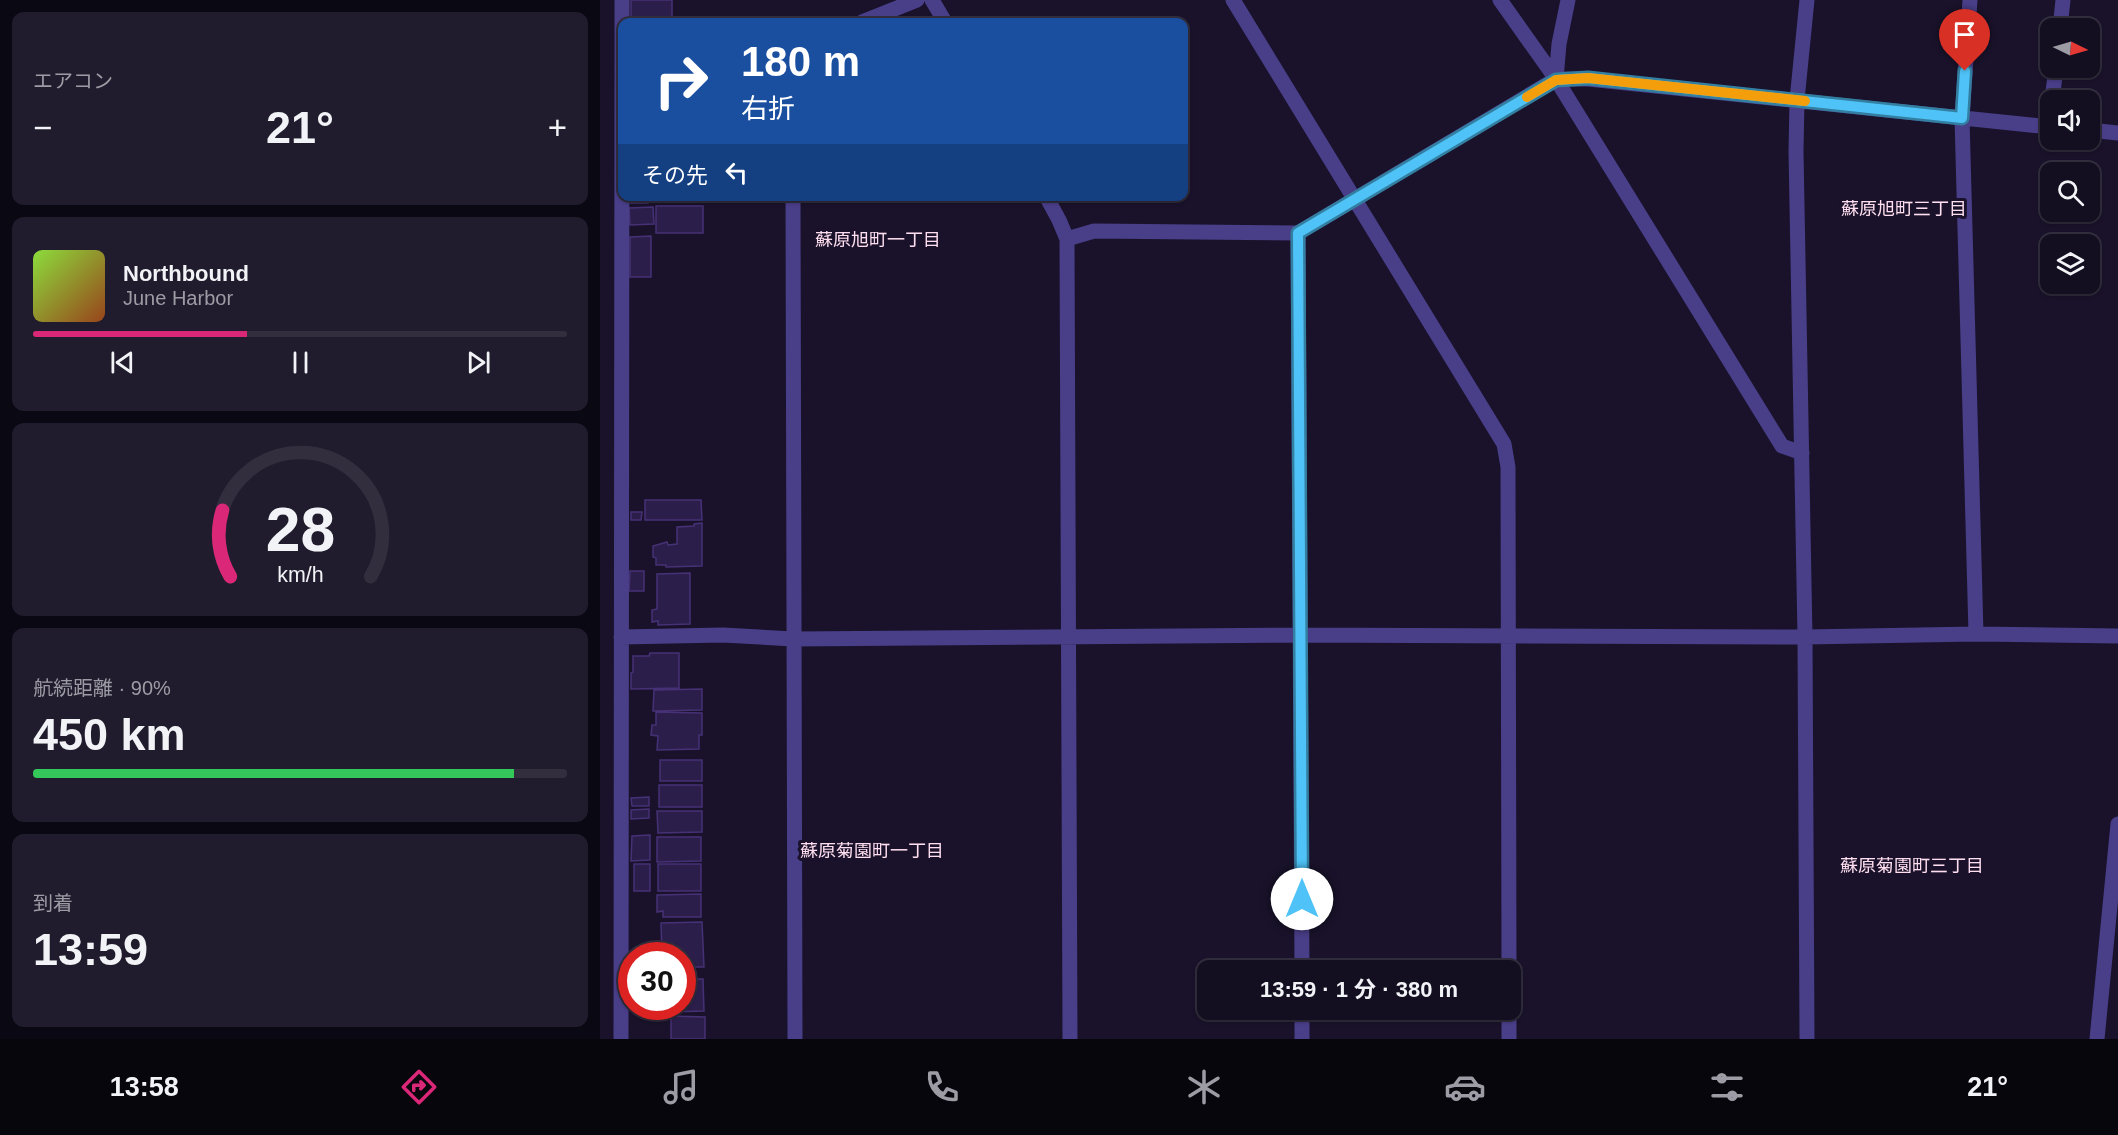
<!DOCTYPE html>
<html lang="ja">
<meta charset="utf-8">
<style>
body{margin:0;font-family:Arial,"Noto Sans JP",sans-serif;background:#201c2d;color:#f1f3f6;height:100vh;display:flex;flex-direction:column;font-size:22px;white-space:nowrap}
*{box-sizing:border-box;margin:0}
p{font-size:20px;color:#9d9ca5}
.icon{flex:none;width:33px;height:33px;fill:none;stroke:currentColor;stroke-width:2;stroke-linecap:round;stroke-linejoin:round}
.map{position:relative;flex:1;overflow:hidden}
.panel{display:flex;flex-direction:column;gap:12px;padding:12px;background:#0a0812;width:600px}
.panel>*{flex:none}
.hud{position:absolute;left:18px;top:18px;width:570px;height:183px;border-radius:12px;box-shadow:0 2px 4px #0004,0 0 0 2px #322e3e;background:#1a4fa0;color:#fff;overflow:hidden}
.needle{width:39px;rotate:95deg}
.fabs{position:absolute;left:1440px;top:18px;display:grid;gap:12px}
.fabs a{display:grid;place-items:center;width:60px;height:60px;border-radius:12px;background:#130e20;box-shadow:0 2px 4px #0004,0 0 0 2px #322e3e;font-size:30px}
.speed{position:absolute;left:18px;top:942px;display:flex;gap:12px;font-size:30px;font-weight:700;text-align:center}
.speed>*{display:grid;place-content:center;width:78px;height:78px;border-radius:50%;background:#130e20;box-shadow:0 2px 4px #0004,0 0 0 2px #322e3e;line-height:1}
.speed .limit{border:9px solid #d22;background:#fff;color:#111}
.pin{position:absolute;display:grid;place-items:center;width:51px;height:51px;color:#fff;margin:-62px -26px;border-radius:50% 50% 50% 0;rotate:-45deg;box-shadow:0 0 6px #0007}
.pin .icon{rotate:45deg}
.me{position:absolute;width:66px;margin:-33px;rotate:0deg;stroke-linejoin:round;filter:drop-shadow(0 0 4px #0008)}
.turn{display:flex;align-items:center;gap:21px;height:126px;padding:0 24px;font-size:27px}
.turn .icon{width:78px;height:78px;stroke-width:2.5}
.turn b{display:block;font-size:42px;line-height:51px}
.then{display:flex;align-items:center;height:57px;padding:0 24px;background:#0003;gap:12px;font-size:22px}
.big{font-size:45px;font-weight:700;line-height:1.1}
.panel .tile{flex:1;display:flex;flex-direction:column;justify-content:center;gap:9px;min-width:0;padding:0 21px;border-radius:12px;background:#201c2d}
.panel .dial{align-items:center;gap:0}
.dial svg{height:156px;overflow:visible;fill:none;stroke:#322e3e;stroke-width:7;stroke-linecap:round;text-anchor:middle}
.dial text{fill:#f1f3f6;stroke:none}
.song{display:flex;align-items:center;gap:18px}
.cover{width:72px;height:72px;border-radius:9px;background:linear-gradient(135deg,hsl(90 70% 55%),hsl(20 70% 35%))}
.played{height:6px;border-radius:3px;background:linear-gradient(90deg,#db2777 40%,#322e3e 40%)}
.keys{display:flex;justify-content:space-around;direction:ltr}
.heat{display:flex;justify-content:space-between;align-items:center;font-size:33px;direction:ltr}
.charge{height:9px;border-radius:4px;background:linear-gradient(90deg,#34c759 90%,#322e3e 0)}
.trip{position:absolute;left:597px;top:960px;width:324px;height:60px;border-radius:12px;background:#130e20;box-shadow:0 2px 4px #0004,0 0 0 2px #322e3e;font-weight:700;line-height:60px;text-align:center}
.dock{display:flex;height:96px;justify-content:space-around;align-items:center;background:#08060d;color:#9d9ca5}
.dock .icon{width:42px;height:42px}
.dock .active{color:#db2777}
.dock b{font-size:27px;color:#f1f3f6}
main{display:flex;flex:1;min-height:0}
.map>svg:first-child{display:block}
</style>
<main>
<section class="panel">
<div class="tile"><p>エアコン</p>
<div class="heat"><a>−</a><b class="big">21°</b><a>+</a></div>
</div>
<div class="tile">
<div class="song"><i class="cover"></i><div><b>Northbound</b><p>June Harbor</p></div></div>
<div class="played"></div>
<div class="keys"><svg class="icon" aria-label="previous" viewBox="0 0 24 24"><path d="M18 5L8 12l10 7zM5 5v14"/></svg><svg class="icon" aria-label="pause" viewBox="0 0 24 24"><path d="M8 5v14M16 5v14"/></svg><svg class="icon" aria-label="next" viewBox="0 0 24 24"><path d="M6 5l10 7-10 7zM19 5v14"/></svg></div>
</div>
<div class="tile dial"><svg viewBox="0 0 100 80">
<path d="M14 69A42 42 0 1 1 86 69"/>
<path d="M14 69A42 42 0 0 1 10 35" stroke="#db2777"/>
<text x="50" y="56" font-size="32" font-weight="700">28</text>
<text x="50" y="72" font-size="11">km/h</text>
</svg></div>
<div class="tile"><p>航続距離 · 90%</p><b class="big">450 km</b><div class="charge"></div></div>
<div class="tile"><p>到着</p><b class="big">13:59</b></div>
</section>
<div class="map">
<svg width="1518" height="1039" viewBox="0 0 1518 1039">
<rect width="100%" height="100%" fill="#19122a"/>
<!-- building -->
<path fill="#2c1e4b" stroke="#463176" stroke-width="1.5" d="M31 0H72V22H31Z
M30 196H48V203H30Z
M50 196H104V201H50Z
M56 206H103V233H56Z
M53 207 54 224 30 225 29 208Z
M51 236V277H30V237Z
M45 500H101L102 520H45Z
M31 512H42L41 520H31Z
M102 523V566L66 567V565H56V558L53 557V546L67 542 68 545 77 544V527L94 526V524Z
M30 571H44V591H29Z
M90 573V624L58 625V621L52 622V610L57 609V574Z
M50 653H79V688L31 689V673L33 672V656H49Z
M102 689V710L53 711 54 690Z
M56 712 102 713V735H99V749L57 750 58 736 51 735 52 725H56Z
M60 760H102V781H60Z
M59 785H102V807H59Z
M49 797V806H32L31 798Z
M49 809V818L31 819V810Z
M57 811H102V832L58 833Z
M50 835V860L31 861 32 836Z
M57 837H101V861L57 862Z
M34 864H50V891H34Z
M58 864H101V891H58Z
M101 894V917H63V911L57 912V895Z
M102 922 104 967H94L95 973H82V956H62L61 923Z
M82 979H103L104 1011 71 1012V1006H82Z
M33 1006H51V1011L33 1012Z
M71 1016 105 1017V1039H71Z"/>
<g fill="none" stroke-linecap="round" stroke-linejoin="round">
<!-- minor -->
<path stroke="#493e88" stroke-width="15" d="M22 0V49
M332 0 345 22
M633 0 904 444 908 467 909 970
M900 0 956 79 1182 446 1202 453
M1207 0 1197 100 1196 151 1205 637 1207 1039
M1370 0 1362 118 1376 634
M262 22 317 0
M1460 28 1463 0
M956 79 959 44 968 0
M1452 100 1456 68
M1490 130 1518 133
M193 196 195 1039
M446 196 459 220 467 239 470 1039
M698 233 702 970
M467 239 494 231 698 233 956 79H988L1450 127
M21 637 123 635 193 639 701 635 1205 637 1376 634 1518 636
M702 1010V1039
M909 1010V1039
M21 1039 22 49
M1497 1039 1518 824"/>
</g>
<g fill="none" stroke-linecap="round" stroke-linejoin="round">
<!-- route casing -->
<g stroke="#337fa1" stroke-width="15">
<path id="route" d="M702 899 698 233 956 80 988 78 1362 118 1365 71"/>
</g>
<!-- route -->
<use href="#route" stroke="#4fc3f7" stroke-width="10"/>
<!-- slow -->
<path stroke="#f59e0b" stroke-width="10" d="M927 97 956 80 988 78 1205 101"/>
</g>
<g text-anchor="middle" stroke-width="6" stroke-linejoin="round" paint-order="stroke">
<!-- neighbourhood labels -->
<g font-size="18" fill="#fedeef" stroke="#19122a">
<text x="1304" y="215">蘇原旭町三丁目</text>
<text x="278" y="246">蘇原旭町一丁目</text>
<text x="272" y="857">蘇原菊園町一丁目</text>
<text x="1312" y="872">蘇原菊園町三丁目</text>
</g>
</g>
</svg>
<div class="fabs">
<a><svg class="needle" viewBox="-14 -14 28 28"><path d="M0-13l5 13h-10z" fill="#e53935"/><path d="M0 13l5-13h-10z" fill="#9d9ca5"/></svg></a>
<a><svg class="icon" aria-label="sound" viewBox="0 0 24 24"><path d="M4 9h4l5-4v14l-5-4H4zM17 9q2 3 0 6"/></svg></a>
<a><svg class="icon" aria-label="search" viewBox="0 0 24 24"><circle cx="10" cy="10" r="6"/><path d="M15 15l6 6"/></svg></a>
<a><svg class="icon" aria-label="layers" viewBox="0 0 24 24"><path d="M12 4l9 5-9 5-9-5zM3 14l9 5 9-5"/></svg></a>
</div>
<div class="speed"><div class="limit">30</div></div>
<div class="pin" style="left:1365px;top:71px;background:#d93025"><svg class="icon" aria-label="arrive" viewBox="0 0 24 24"><path d="M6 21V4h12l-3 4 3 4H6"/></svg></div>
<svg class="me" style="left:702px;top:899px" viewBox="-20 -20 40 40"><circle r="19" fill="#fff"/><path d="M0-13L10 11 0 6-10 11z" fill="#4fc3f7"/></svg>
<div class="trip">13:59 · 1 分 · 380 m</div>
<div class="hud">
<div class="turn"><svg class="icon" aria-label="right" viewBox="0 0 24 24"><path d="M7 20v-9h11M14 6l5 5-5 5"/></svg><div><b>180 m</b>右折</div></div>
<div class="then">その先<svg class="icon" aria-label="left" viewBox="0 0 24 24"><path d="M17 20v-9H6M10 6l-5 5 5 5"/></svg></div>
</div>
</div>
</main>
<nav class="dock">
<b>13:58</b>
<svg class="icon active" aria-label="directions" viewBox="0 0 24 24"><path d="M12 3l9 9-9 9-9-9zM9 14v-3h6M13 9l2 2-2 2"/></svg>
<svg class="icon" aria-label="music" viewBox="0 0 24 24"><path d="M9 18V5l10-2v13"/><circle cx="6" cy="18" r="3"/><circle cx="16" cy="16" r="3"/></svg>
<svg class="icon" aria-label="phone" viewBox="0 0 24 24"><path d="M5 4h4l2 5-3 2q2 4 5 5l2-3 5 2v4C11 20 4 13 5 4z"/></svg>
<svg class="icon" aria-label="climate" viewBox="0 0 24 24"><path d="M12 3v18M4 7l16 10M4 17L20 7"/></svg>
<svg class="icon" aria-label="car" viewBox="0 0 24 24"><path d="M5 17H2v-5l4-1 3-4h7l3 4 3 1v5h-3M9 17h6M6 11h13"/><circle cx="7" cy="17" r="2"/><circle cx="17" cy="17" r="2"/></svg>
<svg class="icon" aria-label="filters" viewBox="0 0 24 24"><path d="M4 7h16M4 17h16"/><circle cx="9" cy="7" r="2"/><circle cx="15" cy="17" r="2"/></svg>
<b>21°</b>
</nav>
